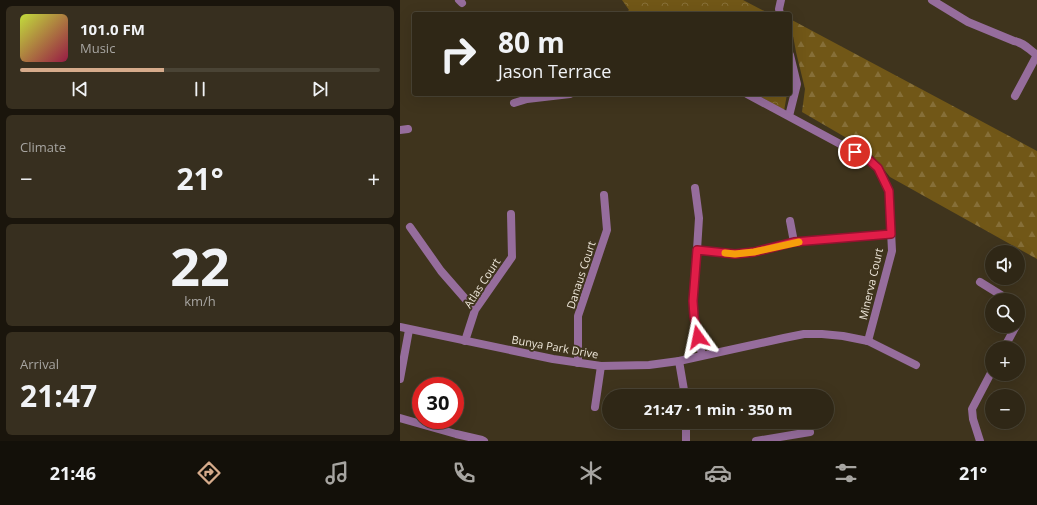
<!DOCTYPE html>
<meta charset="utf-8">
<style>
body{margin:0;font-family:"Open Sans",sans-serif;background:#372f1f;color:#f1f3f6;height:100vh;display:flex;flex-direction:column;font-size:15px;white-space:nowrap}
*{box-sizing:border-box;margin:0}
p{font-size:13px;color:#a7a5a1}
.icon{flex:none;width:22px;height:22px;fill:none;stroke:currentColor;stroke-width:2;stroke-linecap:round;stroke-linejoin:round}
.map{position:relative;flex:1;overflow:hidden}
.sheet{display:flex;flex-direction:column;gap:6px;padding:6px;background:#1a150c;width:400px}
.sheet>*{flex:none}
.top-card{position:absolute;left:12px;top:12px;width:380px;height:84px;border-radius:4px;box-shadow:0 4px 16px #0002,0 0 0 1px #4a4435;background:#2f2716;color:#f1f3f6;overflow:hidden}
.fabs{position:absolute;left:585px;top:245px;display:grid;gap:8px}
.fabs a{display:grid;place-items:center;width:40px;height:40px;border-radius:50%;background:#2f2716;box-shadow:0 4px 16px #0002,0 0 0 1px #4a4435;font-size:20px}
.speed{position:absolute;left:12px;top:377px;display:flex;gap:8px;font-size:20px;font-weight:700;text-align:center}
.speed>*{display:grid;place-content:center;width:52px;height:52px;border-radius:50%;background:#2f2716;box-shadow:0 4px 16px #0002,0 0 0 1px #4a4435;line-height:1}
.speed .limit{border:6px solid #d22;background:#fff;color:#111}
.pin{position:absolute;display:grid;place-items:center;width:34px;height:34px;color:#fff;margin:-17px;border:2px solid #fff;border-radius:50%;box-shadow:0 1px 4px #0007}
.me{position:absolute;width:44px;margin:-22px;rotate:348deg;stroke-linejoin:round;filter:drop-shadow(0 0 3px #0008)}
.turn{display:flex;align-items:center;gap:14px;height:84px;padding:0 20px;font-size:18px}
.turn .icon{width:52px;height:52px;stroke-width:2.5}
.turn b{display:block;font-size:28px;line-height:34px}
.big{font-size:30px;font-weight:700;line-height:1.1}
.sheet .widget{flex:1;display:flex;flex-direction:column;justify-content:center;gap:6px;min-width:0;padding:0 14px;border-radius:6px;background:#372f1f}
.sheet .dial{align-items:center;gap:0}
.dial b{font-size:52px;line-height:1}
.song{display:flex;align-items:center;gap:12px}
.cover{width:48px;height:48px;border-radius:6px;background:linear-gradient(135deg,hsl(70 70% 55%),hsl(340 70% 35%))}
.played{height:4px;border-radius:2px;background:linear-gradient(90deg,#d6ab8b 40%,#4a4435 40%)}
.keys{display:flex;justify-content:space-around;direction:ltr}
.heat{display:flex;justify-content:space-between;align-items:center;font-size:22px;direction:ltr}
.trip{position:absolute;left:202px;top:389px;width:232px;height:40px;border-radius:20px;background:#2f2716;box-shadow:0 4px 16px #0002,0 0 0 1px #4a4435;font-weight:700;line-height:40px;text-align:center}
.tabs{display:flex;height:64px;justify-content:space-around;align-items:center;background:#131009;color:#a7a5a1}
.tabs .icon{width:28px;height:28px}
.tabs .on{color:#d6ab8b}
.tabs b{font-size:18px;color:#f1f3f6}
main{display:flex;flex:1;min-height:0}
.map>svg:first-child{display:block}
</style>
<main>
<section class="sheet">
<div class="widget">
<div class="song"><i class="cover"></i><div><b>101.0 FM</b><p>Music</p></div></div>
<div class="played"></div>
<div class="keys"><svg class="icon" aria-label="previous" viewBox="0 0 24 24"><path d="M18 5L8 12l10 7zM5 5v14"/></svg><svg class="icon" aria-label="pause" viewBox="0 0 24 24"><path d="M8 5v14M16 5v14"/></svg><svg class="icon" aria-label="next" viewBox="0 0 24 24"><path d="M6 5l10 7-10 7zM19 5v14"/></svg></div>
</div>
<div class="widget"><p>Climate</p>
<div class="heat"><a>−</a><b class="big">21°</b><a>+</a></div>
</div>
<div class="widget dial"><b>22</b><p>km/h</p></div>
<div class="widget"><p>Arrival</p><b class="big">21:47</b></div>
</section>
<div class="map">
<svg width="637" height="441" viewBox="0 0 637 441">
<defs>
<pattern id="forest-firs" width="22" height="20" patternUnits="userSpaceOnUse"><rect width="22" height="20" fill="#715717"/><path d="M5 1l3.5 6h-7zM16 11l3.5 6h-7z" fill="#866f38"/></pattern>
<pattern id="park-crowns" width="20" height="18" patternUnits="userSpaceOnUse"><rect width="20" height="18" fill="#715717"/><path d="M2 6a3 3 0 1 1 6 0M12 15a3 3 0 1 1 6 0" fill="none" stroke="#866f38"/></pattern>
</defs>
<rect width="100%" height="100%" fill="#3f341d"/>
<!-- forest -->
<path fill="url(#forest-firs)" d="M390 19 637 151V259L490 177 469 151 402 112 405 89 396 52Z"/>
<!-- park -->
<path fill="url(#park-crowns)" d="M222 0H343L370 14H225L229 10Z
M357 94H387L384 111Z"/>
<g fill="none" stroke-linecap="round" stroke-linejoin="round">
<!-- minor -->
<path stroke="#966d9c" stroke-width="8" d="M59 0 62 3
M532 0 568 22 614 41C625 43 628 49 637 55
M380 14 379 9 381 0
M347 94 468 159 478 168 489 191 492 251 468 341
M615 96 637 55
M114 103 127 99 170 94
M389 116 397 84 390 55
M0 130 8 129
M295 188 299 218 297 250 293 301 294 316 302 355
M390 221 394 242
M10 227 41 271 75 310
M297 250 335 254 354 252 394 242 491 234
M580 282 609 300
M618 309 619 311 618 321
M65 341 75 310 112 257 111 214
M604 348 616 326
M279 361 285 396
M178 363V316L207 230 204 195
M0 379 9 330
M195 407 201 366
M0 418 56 434 82 440 84 441
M286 441V422
M356 441 410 432
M580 441 573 419 572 409 592 371"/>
<!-- tertiary -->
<path stroke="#966d9c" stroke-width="8" d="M0 327 153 359 201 366 249 365 279 361 384 338 404 334H422L443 336 468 341 516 365"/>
</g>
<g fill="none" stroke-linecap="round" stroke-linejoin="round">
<!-- route casing -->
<g stroke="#92132f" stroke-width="10">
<path id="route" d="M298 337 294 316 293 301 297 250 335 254 354 252 394 242 491 234 489 191 478 168 468 159 455 152"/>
</g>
<!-- route -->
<use href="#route" stroke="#e11d48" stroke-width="7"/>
<!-- slow -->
<path stroke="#f59e0b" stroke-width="7" d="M325 253 335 254 354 252 399 242"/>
</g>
<g text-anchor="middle" stroke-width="4" stroke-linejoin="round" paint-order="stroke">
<!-- street labels -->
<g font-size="11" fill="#efe8db" stroke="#3f341d">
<text transform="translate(181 275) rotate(-72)" y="4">Danaus Court</text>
<text transform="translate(82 283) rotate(-57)" y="4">Atlas Court</text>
<text transform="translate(471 284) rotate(-77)" y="4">Minerva Court</text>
<text transform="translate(155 347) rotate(10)" y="4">Bunya Park Drive</text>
</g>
</g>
</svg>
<div class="fabs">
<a><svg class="icon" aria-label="sound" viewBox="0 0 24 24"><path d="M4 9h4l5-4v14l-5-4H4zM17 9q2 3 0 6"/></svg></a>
<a><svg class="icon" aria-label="search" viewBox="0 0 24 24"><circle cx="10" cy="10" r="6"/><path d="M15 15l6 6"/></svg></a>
<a>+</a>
<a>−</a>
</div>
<div class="speed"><div class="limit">30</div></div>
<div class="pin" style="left:455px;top:152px;background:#d93025"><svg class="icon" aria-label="arrive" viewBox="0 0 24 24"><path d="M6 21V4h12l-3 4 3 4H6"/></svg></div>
<svg class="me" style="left:298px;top:337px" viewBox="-20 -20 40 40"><path d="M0-17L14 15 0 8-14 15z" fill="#e11d48" stroke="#fff" stroke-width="4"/></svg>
<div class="trip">21:47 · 1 min · 350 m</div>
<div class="top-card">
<div class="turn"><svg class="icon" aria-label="right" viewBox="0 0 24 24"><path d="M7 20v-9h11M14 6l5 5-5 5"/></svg><div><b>80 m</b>Jason Terrace</div></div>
</div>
</div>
</main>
<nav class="tabs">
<b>21:46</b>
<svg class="icon on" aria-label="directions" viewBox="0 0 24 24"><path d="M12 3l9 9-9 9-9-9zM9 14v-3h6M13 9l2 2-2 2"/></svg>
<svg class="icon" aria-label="music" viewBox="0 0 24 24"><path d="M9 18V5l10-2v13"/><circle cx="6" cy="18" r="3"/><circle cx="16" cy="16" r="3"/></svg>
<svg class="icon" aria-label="phone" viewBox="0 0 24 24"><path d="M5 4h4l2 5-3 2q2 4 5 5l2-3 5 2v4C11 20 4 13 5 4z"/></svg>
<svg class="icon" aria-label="climate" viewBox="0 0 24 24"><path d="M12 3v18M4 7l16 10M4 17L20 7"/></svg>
<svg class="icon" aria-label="car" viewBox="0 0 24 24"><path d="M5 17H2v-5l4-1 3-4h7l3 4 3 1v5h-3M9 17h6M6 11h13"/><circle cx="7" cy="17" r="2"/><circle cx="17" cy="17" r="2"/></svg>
<svg class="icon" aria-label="filters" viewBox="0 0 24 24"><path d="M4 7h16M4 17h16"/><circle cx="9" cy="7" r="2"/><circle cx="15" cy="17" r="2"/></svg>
<b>21°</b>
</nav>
